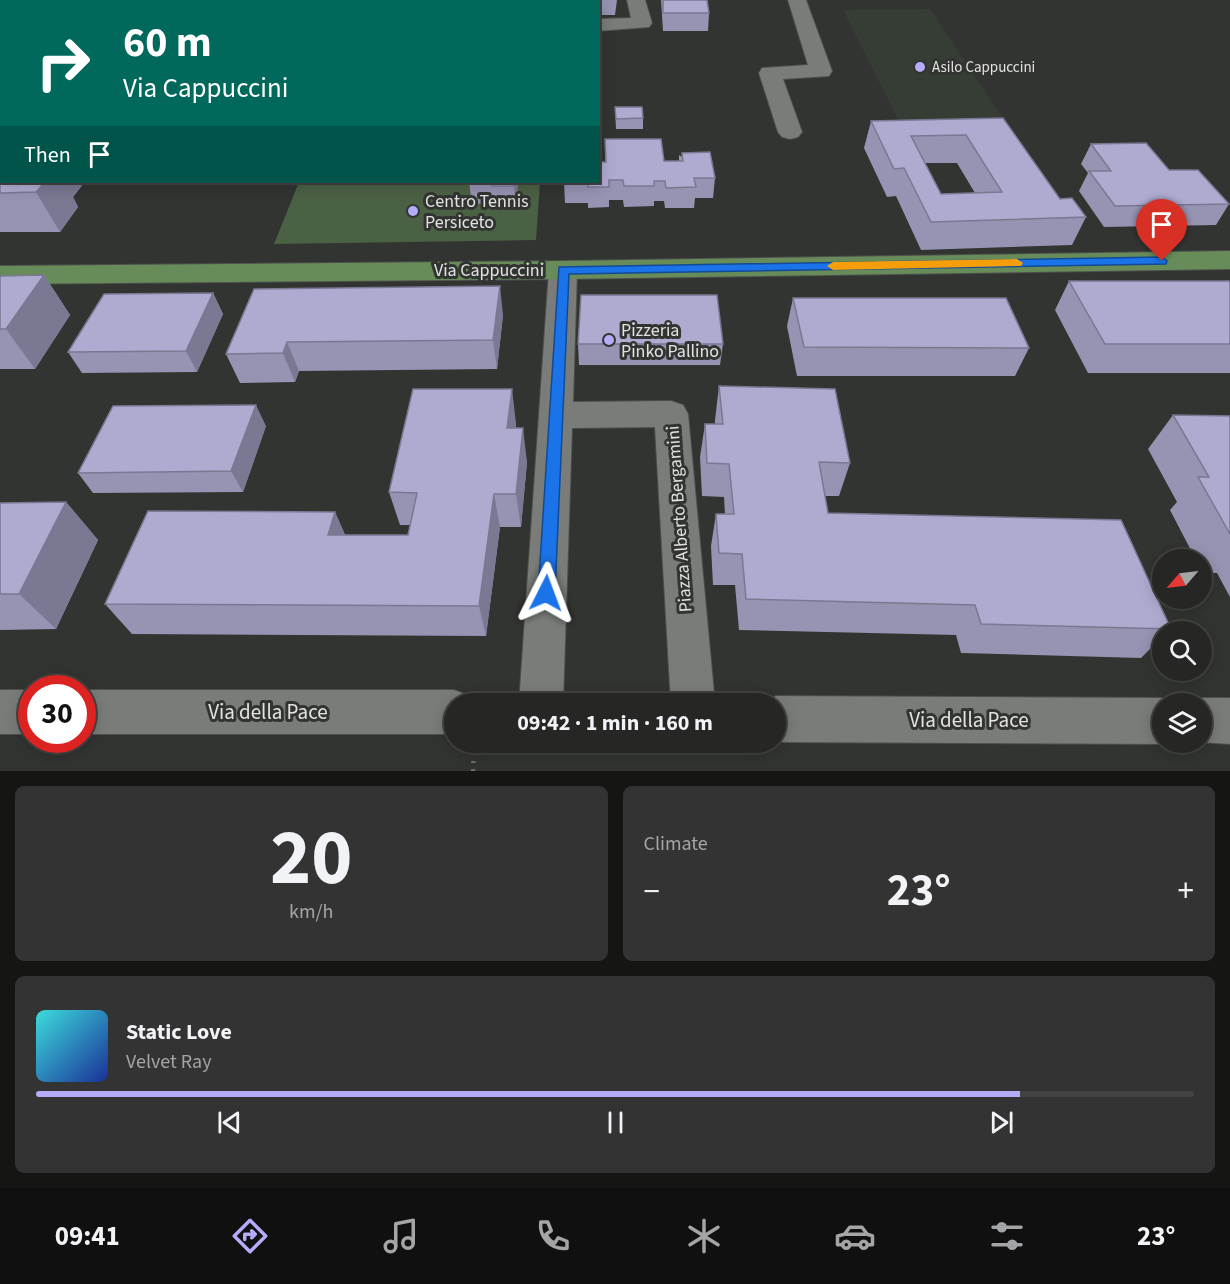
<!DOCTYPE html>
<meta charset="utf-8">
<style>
body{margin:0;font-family:"Source Sans 3",sans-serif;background:#323332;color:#f1f3f6;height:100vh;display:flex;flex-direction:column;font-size:22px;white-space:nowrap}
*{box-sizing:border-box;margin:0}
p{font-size:20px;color:#a4a5a7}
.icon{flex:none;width:33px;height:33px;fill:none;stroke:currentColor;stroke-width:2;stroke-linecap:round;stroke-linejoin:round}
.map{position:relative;height:771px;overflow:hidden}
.drawer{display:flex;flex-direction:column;gap:15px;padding:15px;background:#151514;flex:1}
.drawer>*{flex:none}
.guide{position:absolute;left:0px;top:0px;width:600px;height:183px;box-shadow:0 3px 15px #0003,0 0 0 2px #424442;background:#00695c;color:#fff;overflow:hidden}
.needle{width:39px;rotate:242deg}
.tools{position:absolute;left:1152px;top:549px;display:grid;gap:12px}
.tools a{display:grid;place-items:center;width:60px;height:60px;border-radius:50%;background:#262725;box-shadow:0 3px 15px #0003,0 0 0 2px #424442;font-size:30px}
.speed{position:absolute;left:18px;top:675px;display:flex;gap:12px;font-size:30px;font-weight:700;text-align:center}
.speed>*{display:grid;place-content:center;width:78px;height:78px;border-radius:50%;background:#262725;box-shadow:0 3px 15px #0003,0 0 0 2px #424442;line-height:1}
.speed .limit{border:9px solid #d22;background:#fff;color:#111}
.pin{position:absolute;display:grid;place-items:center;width:51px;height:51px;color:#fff;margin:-62px -26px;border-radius:50% 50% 50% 0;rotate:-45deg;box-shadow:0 0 6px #0007}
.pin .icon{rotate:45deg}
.me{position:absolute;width:66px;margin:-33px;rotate:3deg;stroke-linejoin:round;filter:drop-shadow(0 0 4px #0008)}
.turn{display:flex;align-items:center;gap:21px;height:126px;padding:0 24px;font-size:27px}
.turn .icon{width:78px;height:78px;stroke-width:2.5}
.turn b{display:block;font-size:42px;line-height:51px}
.then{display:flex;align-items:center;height:57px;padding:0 24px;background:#0003;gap:12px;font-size:22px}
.big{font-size:45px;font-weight:700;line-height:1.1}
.drawer .tile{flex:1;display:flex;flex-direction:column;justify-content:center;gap:9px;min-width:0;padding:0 21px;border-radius:9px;background:#323332}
.drawer .dial{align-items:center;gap:0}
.dial b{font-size:78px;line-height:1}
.song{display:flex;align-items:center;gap:18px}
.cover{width:72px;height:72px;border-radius:9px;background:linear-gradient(135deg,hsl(180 70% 55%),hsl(230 70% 35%))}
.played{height:6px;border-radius:3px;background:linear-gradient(90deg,#b4acf9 85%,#424442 85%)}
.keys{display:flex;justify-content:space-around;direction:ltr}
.heat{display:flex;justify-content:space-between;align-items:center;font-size:33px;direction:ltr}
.drawer .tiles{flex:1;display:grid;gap:15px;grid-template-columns:1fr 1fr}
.tile:last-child{grid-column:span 2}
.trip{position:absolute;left:444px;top:693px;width:342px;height:60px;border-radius:30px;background:#262725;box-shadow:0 3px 15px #0003,0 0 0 2px #424442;font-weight:700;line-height:60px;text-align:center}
.tabs{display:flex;height:96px;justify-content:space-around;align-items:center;background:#0f100f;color:#a4a5a7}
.tabs .icon{width:42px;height:42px}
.tabs .on{color:#b4acf9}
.tabs b{font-size:27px;color:#f1f3f6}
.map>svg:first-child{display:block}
</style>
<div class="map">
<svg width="1230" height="771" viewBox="0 0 1230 771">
<rect width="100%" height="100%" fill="#323431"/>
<!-- built -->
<path fill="#363d34" d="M930 9 1006 123 901 125 843 10Z"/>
<!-- green -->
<path fill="#4b6144" d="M299 182H540L536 240 274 244Z"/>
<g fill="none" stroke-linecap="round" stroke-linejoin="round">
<!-- minor casing -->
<g stroke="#4e504d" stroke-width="2">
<path id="minor" d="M374 0H392L373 2Z
M627 0H645L652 23 649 27 598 31V19L631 18Z
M788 0H806L832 71 829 76 783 79 802 132 798 137 790 139 782 137 778 132 759 73 762 68 808 65Z
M563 261 573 264 577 270 573 402 671 401 683 405 688 414 715 704H671L655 427 572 428 563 704H519L549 270 553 264Z
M0 690H32V734H0Z
M82 690H454L470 696 473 704H454V734H82Z
M776 696 1162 698 1174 704H1162V742H1165L1162 744 776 742V704H760Z
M1202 698H1230V744L1199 742H1202V704H1190Z"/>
</g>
<!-- major casing -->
<g stroke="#4e504d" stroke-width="2">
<path id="major" d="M0 0 9 2H2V11Z
M44 0H65L43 2Z
M117 0H136L137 2H118Z
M0 125H2L0 141Z
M1230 251V269L563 279 0 284V266L563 261Z"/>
</g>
<!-- path-far1 -->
<path stroke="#6a6c69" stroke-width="2" stroke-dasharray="1 3" stroke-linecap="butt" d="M0 82 2 80"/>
<!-- path -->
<path stroke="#6a6c69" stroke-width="4.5" stroke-dasharray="2 6" stroke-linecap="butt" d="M473 771 474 748"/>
<!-- minor -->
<use href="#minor" fill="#797c78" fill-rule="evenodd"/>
<!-- major -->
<use href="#major" fill="#678b59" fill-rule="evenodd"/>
</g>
<!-- wall -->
<path fill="#9693b3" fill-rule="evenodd" d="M387 0H617L615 15H598V2H388Z
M661 0H707L709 13 708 31H663Z
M615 107 643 118V129H616Z
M1003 118 1060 199 1086 217 1072 245 921 250 896 196 887 197 864 148 871 121ZM925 163H957L975 193 941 194Z
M605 139 664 161H679V155L715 178 713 198H695L694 208H665L664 201H654V206L624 207 623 200H609V207L588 208V203H565L564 182 605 162Z
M1091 144 1169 170 1229 204 1216 225 1104 227 1079 191 1088 173 1081 164Z
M0 153 2 182H94L92 184H83L73 197 78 207 60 232H0Z
M469 182H518L516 206 494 207V203L472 204Z
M44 275 70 315 35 369H0V276Z
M1069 281H1230V373H1088L1055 310Z
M254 289 503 315 497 369 299 371 295 382 240 383 226 354Z
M213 293 223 314 197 372 82 373 68 352Z
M793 298 1029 348 1015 376H797L787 326Z
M578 344H723L720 365H579Z
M719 386 850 463 839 496H825L828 513 1171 629 1169 632H1162V637L1141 658 961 653 956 635 739 630 735 585H713L711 546 716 514H725L724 497 702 496 700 457 705 424H715V420Z
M1173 415 1230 416V597L1217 573H1203L1202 570V560H1196L1170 510 1177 502 1148 449Z
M516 423V428L527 462 521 527H500L486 636 132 634 105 604 335 512 345 535H408L410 525H400L389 492Z
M266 426 243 492 93 493 78 473Z
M66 502 98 540 56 629 0 630V503Z"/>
<!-- shaded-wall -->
<path fill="#7a7892" d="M292 0H311L310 2H292Z
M346 0H354L353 2H345Z
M45 182H82L83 184 73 197 78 207 60 232 36 192Z
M514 182H518L516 206 514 186Z
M44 275 70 315 35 369 6 329Z
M500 286 503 315 497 369 493 340Z
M213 293 223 314 197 372 186 351Z
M287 342 299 371 295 382 283 353Z
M512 389 516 423 512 462 507 428Z
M256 405 266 426 243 492 231 471Z
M523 428 527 462 521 527 516 494Z
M494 494 500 527 486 636 479 606Z
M66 502 98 540 56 629 19 594Z
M335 512 349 544 328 535Z"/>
<!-- building -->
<path fill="#aeabd0" stroke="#7a7892" stroke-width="1.5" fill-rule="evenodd" d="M211 0H292L291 1 288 2H210Z
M322 0H346L345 2H321Z
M387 0H501V2Z
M663 0H707L709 13H663Z
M615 107H642L643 118 616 119Z
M1003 118 1060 199 1072 198 1086 217 931 222 904 168 894 169 871 121ZM966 135 1002 192 941 194 911 136Z
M605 139H661L664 161H683L682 153 710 152 715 178H694L696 187 666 188 665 181H654V186H624L623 180H609V187H588V182L564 183V182H598V162H606Z
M1146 143 1169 170H1198L1229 204 1115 206 1089 171H1111L1091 144Z
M2 151V182H45L36 192 0 193V153Z
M469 182H514V186H492V183H469Z
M44 275 6 329H0V276Z
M1069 281H1230V344H1105Z
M500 286 493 340 287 342 283 353 226 354 254 289Z
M213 293 186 351 68 352 104 294Z
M581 295H717L723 344H578Z
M793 298H1006L1029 348 804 347Z
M719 386 835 389 850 463 819 462 828 513 1121 520 1171 629 981 624 975 605 746 599 742 554 719 553 716 514H734L729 464 707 463 705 424H723Z
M413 389H512L507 428H523L516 494H494L479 606 105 604 148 511 335 512 328 535H408L417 493 389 492Z
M256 405 231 471 78 473 113 406Z
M1173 415 1230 416V534L1198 477H1209Z
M66 502 19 594H0V503Z"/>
<!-- route -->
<path fill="#1a73e8" stroke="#114b97" stroke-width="1.5" d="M1162 257 1167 261 1166 264 569 274 555 593 552 598 546 600 541 598 538 593 559 267Z"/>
<!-- slow -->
<path fill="#f59e0b" d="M1017 259 1023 263 1021 266 833 270 827 266 833 262Z"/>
<!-- markers -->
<g fill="#b4acf9" stroke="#323431" stroke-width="2">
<circle cx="920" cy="67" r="6"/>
<circle cx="413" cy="211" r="6"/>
<circle cx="609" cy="340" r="6"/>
</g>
<g text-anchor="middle" stroke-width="6" stroke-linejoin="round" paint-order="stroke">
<!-- far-poi labels -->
<g font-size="15" fill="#e2e3e1" stroke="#323431" text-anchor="start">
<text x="932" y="72">Asilo Cappuccini</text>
</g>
<!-- poi labels -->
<g font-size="18" fill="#e2e3e1" stroke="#323431" text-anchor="start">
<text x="425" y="207">Centro Tennis<tspan x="425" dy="21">Persiceto</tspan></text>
<text x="621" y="336">Pizzeria<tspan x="621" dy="21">Pinko Pallino</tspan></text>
</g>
<!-- street labels -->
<g font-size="18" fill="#e2e3e1" stroke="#323431">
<text x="489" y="276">Via Cappuccini</text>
<text transform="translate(679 519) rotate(-94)" y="6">Piazza Alberto Bergamini</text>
</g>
<!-- near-street labels -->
<g font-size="21" fill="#e2e3e1" stroke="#323431">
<text x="268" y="719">Via della Pace</text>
<text x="969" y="727">Via della Pace</text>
</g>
</g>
</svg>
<div class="tools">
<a><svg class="needle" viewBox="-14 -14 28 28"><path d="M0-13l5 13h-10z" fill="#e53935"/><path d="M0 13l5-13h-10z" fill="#a4a5a7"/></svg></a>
<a><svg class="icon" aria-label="search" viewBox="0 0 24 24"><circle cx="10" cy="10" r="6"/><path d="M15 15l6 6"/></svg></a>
<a><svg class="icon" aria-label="layers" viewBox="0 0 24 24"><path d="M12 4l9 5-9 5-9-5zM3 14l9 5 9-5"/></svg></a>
</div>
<div class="speed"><div class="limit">30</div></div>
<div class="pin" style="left:1162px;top:261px;background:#d93025"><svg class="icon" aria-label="arrive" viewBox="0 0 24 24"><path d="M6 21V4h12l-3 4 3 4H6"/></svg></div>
<svg class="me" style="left:546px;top:593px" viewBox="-20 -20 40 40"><path d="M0-17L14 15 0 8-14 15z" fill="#1a73e8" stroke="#fff" stroke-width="4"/></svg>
<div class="trip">09:42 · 1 min · 160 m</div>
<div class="guide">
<div class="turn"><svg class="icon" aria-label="right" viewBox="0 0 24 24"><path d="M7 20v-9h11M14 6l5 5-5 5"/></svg><div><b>60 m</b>Via Cappuccini</div></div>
<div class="then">Then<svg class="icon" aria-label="arrive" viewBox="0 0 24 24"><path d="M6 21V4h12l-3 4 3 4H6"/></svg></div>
</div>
</div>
<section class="drawer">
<div class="tiles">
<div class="tile dial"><b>20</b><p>km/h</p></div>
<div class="tile"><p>Climate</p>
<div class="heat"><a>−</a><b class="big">23°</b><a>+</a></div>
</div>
<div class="tile">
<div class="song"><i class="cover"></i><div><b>Static Love</b><p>Velvet Ray</p></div></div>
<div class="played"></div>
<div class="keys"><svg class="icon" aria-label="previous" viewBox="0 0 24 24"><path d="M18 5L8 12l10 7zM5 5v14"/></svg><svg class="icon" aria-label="pause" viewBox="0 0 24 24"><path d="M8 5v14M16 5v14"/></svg><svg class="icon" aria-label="next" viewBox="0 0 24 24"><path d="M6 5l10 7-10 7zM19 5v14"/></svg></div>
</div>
</div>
</section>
<nav class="tabs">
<b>09:41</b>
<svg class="icon on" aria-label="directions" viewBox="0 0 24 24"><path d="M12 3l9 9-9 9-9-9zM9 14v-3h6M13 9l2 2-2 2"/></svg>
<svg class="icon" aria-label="music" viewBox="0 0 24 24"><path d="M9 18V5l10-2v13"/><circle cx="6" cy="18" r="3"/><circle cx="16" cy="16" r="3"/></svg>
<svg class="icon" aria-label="phone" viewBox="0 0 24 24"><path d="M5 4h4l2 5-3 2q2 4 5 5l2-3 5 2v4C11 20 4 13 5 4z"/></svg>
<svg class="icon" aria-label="climate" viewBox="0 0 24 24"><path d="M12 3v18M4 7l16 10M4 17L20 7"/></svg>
<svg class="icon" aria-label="car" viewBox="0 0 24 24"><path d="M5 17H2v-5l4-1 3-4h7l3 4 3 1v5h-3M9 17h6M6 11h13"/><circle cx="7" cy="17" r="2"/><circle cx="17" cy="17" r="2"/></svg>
<svg class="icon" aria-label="filters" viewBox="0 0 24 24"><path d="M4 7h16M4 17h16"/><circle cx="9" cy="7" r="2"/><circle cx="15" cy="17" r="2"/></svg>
<b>23°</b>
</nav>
